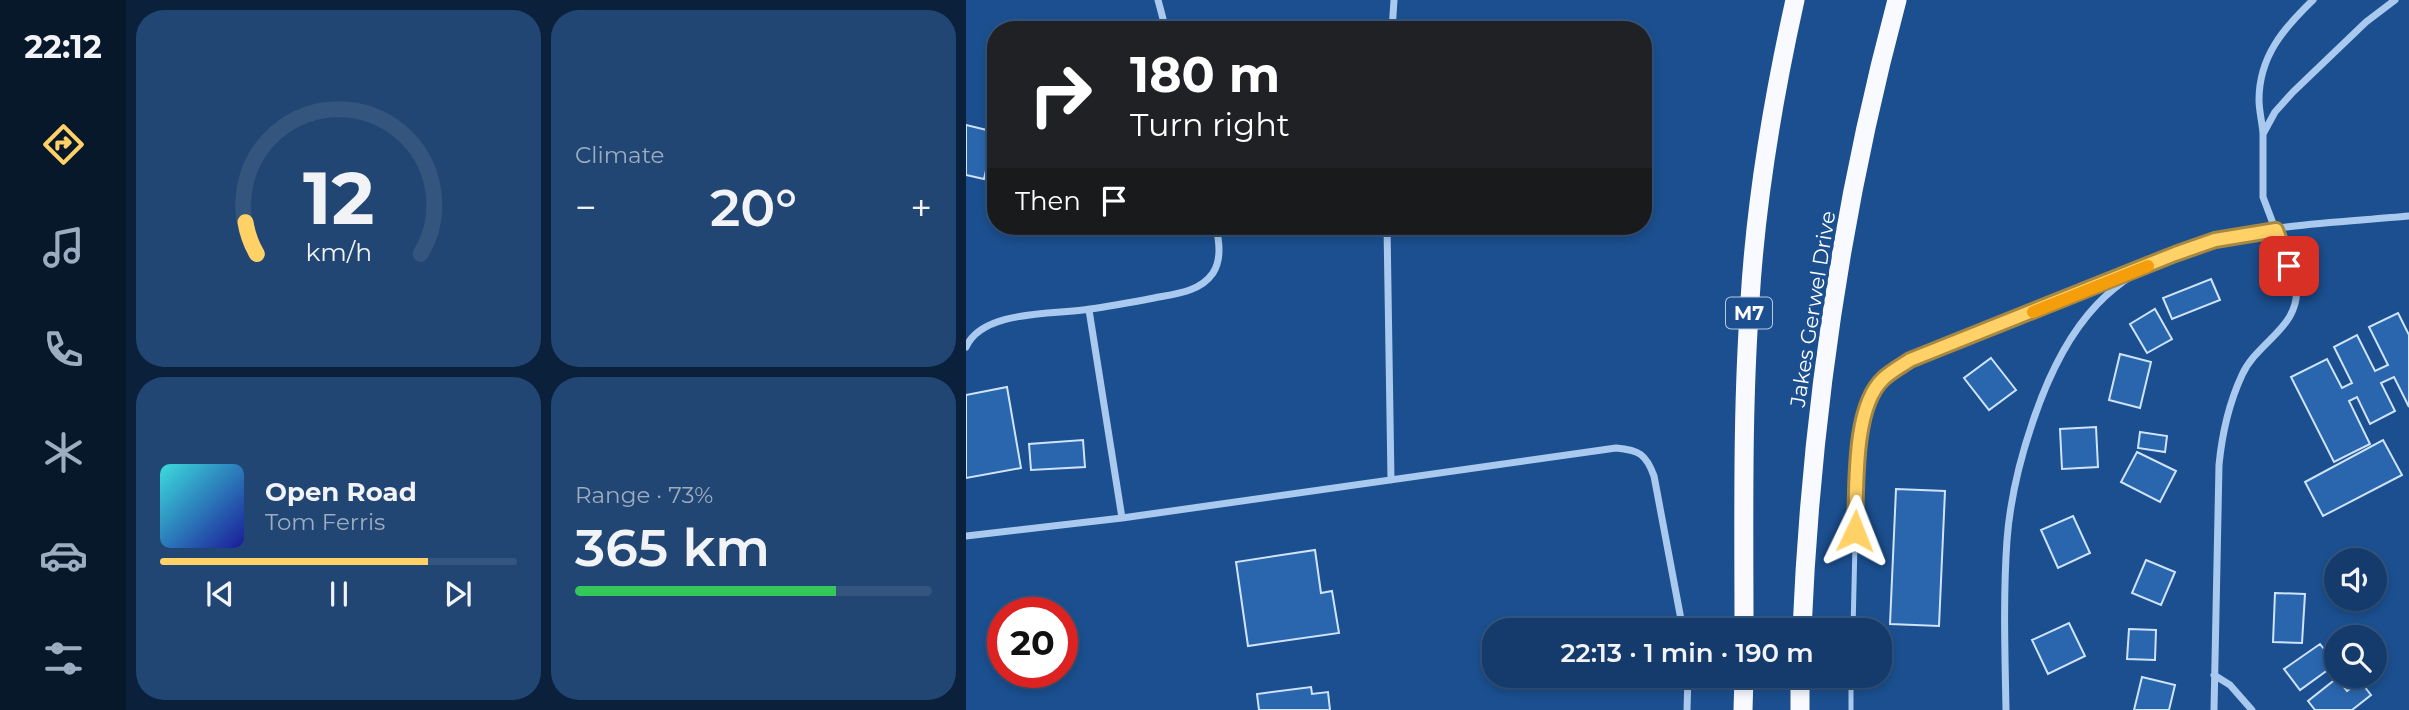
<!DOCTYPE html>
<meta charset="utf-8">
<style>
body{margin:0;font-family:Montserrat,sans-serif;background:#214673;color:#f1f3f6;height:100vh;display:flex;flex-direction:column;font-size:26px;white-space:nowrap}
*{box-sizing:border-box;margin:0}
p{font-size:23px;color:#9dadc1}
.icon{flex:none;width:38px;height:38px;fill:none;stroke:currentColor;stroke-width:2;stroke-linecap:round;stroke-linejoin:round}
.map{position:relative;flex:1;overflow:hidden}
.drawer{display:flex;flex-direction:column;gap:10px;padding:10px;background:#0b203b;width:840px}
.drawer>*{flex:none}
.banner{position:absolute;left:21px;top:21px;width:665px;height:214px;border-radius:28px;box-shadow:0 4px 10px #0003,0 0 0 2px #33557e;background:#202124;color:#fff;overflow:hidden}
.tools{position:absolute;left:1358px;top:548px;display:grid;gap:14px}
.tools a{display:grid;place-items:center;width:63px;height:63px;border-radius:50%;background:#143b6b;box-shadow:0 4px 10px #0003,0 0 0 2px #33557e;font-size:35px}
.speed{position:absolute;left:21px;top:597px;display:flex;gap:14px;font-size:35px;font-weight:700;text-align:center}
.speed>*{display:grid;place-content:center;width:91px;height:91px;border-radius:50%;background:#143b6b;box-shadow:0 4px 10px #0003,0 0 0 2px #33557e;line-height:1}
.speed .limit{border:10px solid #d22;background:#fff;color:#111}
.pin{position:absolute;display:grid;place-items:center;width:60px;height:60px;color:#fff;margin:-30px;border-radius:14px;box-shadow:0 4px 10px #0006}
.me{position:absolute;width:77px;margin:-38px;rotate:2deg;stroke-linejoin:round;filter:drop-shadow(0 0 5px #0008)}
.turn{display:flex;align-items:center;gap:24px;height:147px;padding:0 28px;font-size:32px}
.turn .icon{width:91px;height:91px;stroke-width:2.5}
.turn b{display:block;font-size:49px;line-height:60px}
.then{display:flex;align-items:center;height:66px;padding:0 28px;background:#0003;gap:14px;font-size:26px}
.big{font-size:52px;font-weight:600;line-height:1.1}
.drawer .card{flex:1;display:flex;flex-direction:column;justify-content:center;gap:10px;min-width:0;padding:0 24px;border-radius:28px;background:#214673}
.drawer .dial{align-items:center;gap:0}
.dial svg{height:182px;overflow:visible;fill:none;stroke:#33557e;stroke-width:7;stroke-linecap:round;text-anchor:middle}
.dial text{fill:#f1f3f6;stroke:none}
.song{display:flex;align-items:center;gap:21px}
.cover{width:84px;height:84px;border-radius:10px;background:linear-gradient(135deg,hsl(180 70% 55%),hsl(240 70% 35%))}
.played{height:7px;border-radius:4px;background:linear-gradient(90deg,#ffd166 75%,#33557e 75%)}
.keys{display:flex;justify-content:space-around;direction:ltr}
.heat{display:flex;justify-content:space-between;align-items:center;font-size:38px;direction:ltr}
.charge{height:10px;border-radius:5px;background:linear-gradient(90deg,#34c759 73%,#33557e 0)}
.drawer .tiles{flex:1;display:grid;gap:10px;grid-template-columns:repeat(2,1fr)}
.trip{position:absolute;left:516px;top:618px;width:410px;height:70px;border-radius:28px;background:#143b6b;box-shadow:0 4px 10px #0003,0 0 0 2px #33557e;font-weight:600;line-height:70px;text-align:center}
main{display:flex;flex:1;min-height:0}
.tab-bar{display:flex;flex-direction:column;width:126px;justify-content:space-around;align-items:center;background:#08182b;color:#9dadc1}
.tab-bar .icon{width:49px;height:49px}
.tab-bar .on{color:#ffd166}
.tab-bar b{font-size:32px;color:#f1f3f6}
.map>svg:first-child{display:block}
</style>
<main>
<nav class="tab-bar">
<b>22:12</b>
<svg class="icon on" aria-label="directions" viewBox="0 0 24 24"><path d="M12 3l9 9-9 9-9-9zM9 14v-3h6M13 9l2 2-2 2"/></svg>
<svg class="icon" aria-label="music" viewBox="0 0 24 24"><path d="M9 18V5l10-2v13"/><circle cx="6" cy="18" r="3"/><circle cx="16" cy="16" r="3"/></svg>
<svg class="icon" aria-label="phone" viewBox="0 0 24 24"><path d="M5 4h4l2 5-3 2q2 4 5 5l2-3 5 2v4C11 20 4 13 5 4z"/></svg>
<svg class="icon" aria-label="climate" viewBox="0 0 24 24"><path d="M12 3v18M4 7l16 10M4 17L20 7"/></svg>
<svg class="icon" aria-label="car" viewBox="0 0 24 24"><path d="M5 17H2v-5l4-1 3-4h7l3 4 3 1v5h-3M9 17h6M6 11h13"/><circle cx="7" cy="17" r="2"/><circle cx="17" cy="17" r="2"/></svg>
<svg class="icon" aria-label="filters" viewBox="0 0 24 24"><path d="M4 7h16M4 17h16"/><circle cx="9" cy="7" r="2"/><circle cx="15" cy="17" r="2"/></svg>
</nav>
<section class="drawer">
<div class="tiles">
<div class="card dial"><svg viewBox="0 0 100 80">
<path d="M14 69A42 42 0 1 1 86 69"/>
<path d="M14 69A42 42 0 0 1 9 55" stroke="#ffd166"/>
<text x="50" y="56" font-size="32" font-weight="700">12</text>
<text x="50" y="72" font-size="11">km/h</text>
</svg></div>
<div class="card"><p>Climate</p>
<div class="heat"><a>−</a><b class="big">20°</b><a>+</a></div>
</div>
<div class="card">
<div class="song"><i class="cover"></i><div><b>Open Road</b><p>Tom Ferris</p></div></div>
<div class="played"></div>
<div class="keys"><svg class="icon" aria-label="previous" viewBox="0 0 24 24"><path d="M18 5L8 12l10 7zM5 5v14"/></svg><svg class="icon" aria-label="pause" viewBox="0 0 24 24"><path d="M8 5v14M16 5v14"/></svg><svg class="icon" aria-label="next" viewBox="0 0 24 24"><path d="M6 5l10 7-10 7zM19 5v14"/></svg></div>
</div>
<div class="card"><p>Range · 73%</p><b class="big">365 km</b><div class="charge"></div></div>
</div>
</section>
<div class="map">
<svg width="1443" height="710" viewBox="0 0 1443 710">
<rect width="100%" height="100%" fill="#1b4f8f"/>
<!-- building -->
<path fill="#2a66ad" stroke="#cfe3fa" stroke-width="2" d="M0 125 29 132 18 179 0 175Z
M1245 279 1254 300 1206 319 1197 298Z
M1189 309 1206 339 1181 353 1164 324Z
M1432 313 1443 335V407L1428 377 1415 383 1429 411 1404 424 1391 397 1383 401 1404 444 1368 462 1325 377 1361 359 1376 388 1386 383 1368 347 1391 335 1409 371 1422 365 1403 327Z
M1154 354 1185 362 1174 408 1143 400Z
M1025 358 1050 390 1023 410 998 378Z
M41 387 55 468 0 478V395Z
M1130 427 1132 467 1096 469 1094 429Z
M1174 432 1201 436 1199 452 1172 448Z
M117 440 119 467 65 470 63 444Z
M1417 440 1436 475 1357 516 1339 482Z
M1171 452 1210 471 1194 502 1155 482Z
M930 489 979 491 973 626 924 624Z
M1107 516 1124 553 1092 568 1075 530Z
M349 550 355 593 366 591 373 633 282 646 270 562Z
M1180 560 1209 572 1195 605 1166 593Z
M1309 593 1339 594 1336 643 1307 642Z
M1103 623 1119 656 1082 674 1066 640Z
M1163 629 1190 630 1189 660 1161 659Z
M1354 644 1370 664 1334 690 1318 669Z
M1176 677 1209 685 1203 710H1168Z
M1371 678 1381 691 1394 681 1405 695 1386 710H1349L1342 701Z
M345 687 346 694 362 692 364 710H293L291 694Z"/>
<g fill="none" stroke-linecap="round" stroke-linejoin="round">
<!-- service -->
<path stroke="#a9c9ee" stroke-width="5" d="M887 630 891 458 897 420 905 398 916 379 944 360 1170 271
M885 710V676"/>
<!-- minor -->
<path stroke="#a9c9ee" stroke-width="7" d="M192 0 200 30
M426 30 428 0
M1297 133C1296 122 1293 110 1293 100 1293 56 1318 28 1347 0
M421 226 425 480
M123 310 156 518
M0 347C17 309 89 315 124 309 146 306 167 302 188 298 209 294 234 292 247 273 256 259 253 241 250 226
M0 536 156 518 650 448C673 450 680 454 688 476L717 630
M1248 675 1264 685 1286 710
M721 710 722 676
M1040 710C1039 654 1037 597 1041 540 1044 500 1054 459 1067 421 1100 323 1145 268 1248 240 1311 224 1379 222 1443 216
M1248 710 1253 465C1256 434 1263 403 1276 375 1292 340 1336 327 1330 284L1297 197V134L1309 112 1327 92 1400 22 1429 0"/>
<!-- trunk -->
<path stroke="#f8faff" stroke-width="19" d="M778 630C778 520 776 410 784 300 790 199 807 99 829 0
M836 630C845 418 876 205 931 0
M777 710 778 676
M834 710V676"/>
</g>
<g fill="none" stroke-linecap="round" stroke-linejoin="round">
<!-- route casing -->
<g stroke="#a68842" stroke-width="18">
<path id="route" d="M889 531C891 491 886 408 917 379 924 372 935 366 944 360L1209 254 1249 240 1310 230 1323 266"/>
</g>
<!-- route -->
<use href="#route" stroke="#ffd166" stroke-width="12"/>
<!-- slow -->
<path stroke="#f59e0b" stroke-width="12" d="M1067 312 1182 266"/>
</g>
<g text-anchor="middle" stroke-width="7" stroke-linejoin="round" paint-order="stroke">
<!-- shield labels -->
<rect fill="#1b4f8f" stroke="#bbcadd" stroke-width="2" x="760" y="297.5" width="46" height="31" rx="5"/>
<g font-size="19" font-weight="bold" fill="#fff">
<text x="783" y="320">M7</text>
</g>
<!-- street labels -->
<g font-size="21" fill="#fff" stroke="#1b4f8f">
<text transform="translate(847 309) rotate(-81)" y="7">Jakes Gerwel Drive</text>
</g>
</g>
</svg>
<div class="tools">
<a><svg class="icon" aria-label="sound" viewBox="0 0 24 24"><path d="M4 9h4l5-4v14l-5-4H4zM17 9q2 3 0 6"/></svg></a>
<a><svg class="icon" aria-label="search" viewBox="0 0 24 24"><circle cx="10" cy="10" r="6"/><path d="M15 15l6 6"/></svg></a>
</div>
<div class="speed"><div class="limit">20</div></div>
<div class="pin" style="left:1323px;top:266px;background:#d93025"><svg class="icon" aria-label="arrive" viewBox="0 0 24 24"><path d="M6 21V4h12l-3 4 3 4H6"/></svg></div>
<svg class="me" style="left:889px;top:531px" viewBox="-20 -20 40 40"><path d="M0-17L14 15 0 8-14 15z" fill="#ffd166" stroke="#fff" stroke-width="4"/></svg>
<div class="trip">22:13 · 1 min · 190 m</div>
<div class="banner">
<div class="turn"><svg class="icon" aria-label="right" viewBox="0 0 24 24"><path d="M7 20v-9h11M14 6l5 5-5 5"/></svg><div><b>180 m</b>Turn right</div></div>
<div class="then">Then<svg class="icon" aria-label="arrive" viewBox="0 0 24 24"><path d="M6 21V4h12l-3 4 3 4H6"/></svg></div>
</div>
</div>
</main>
